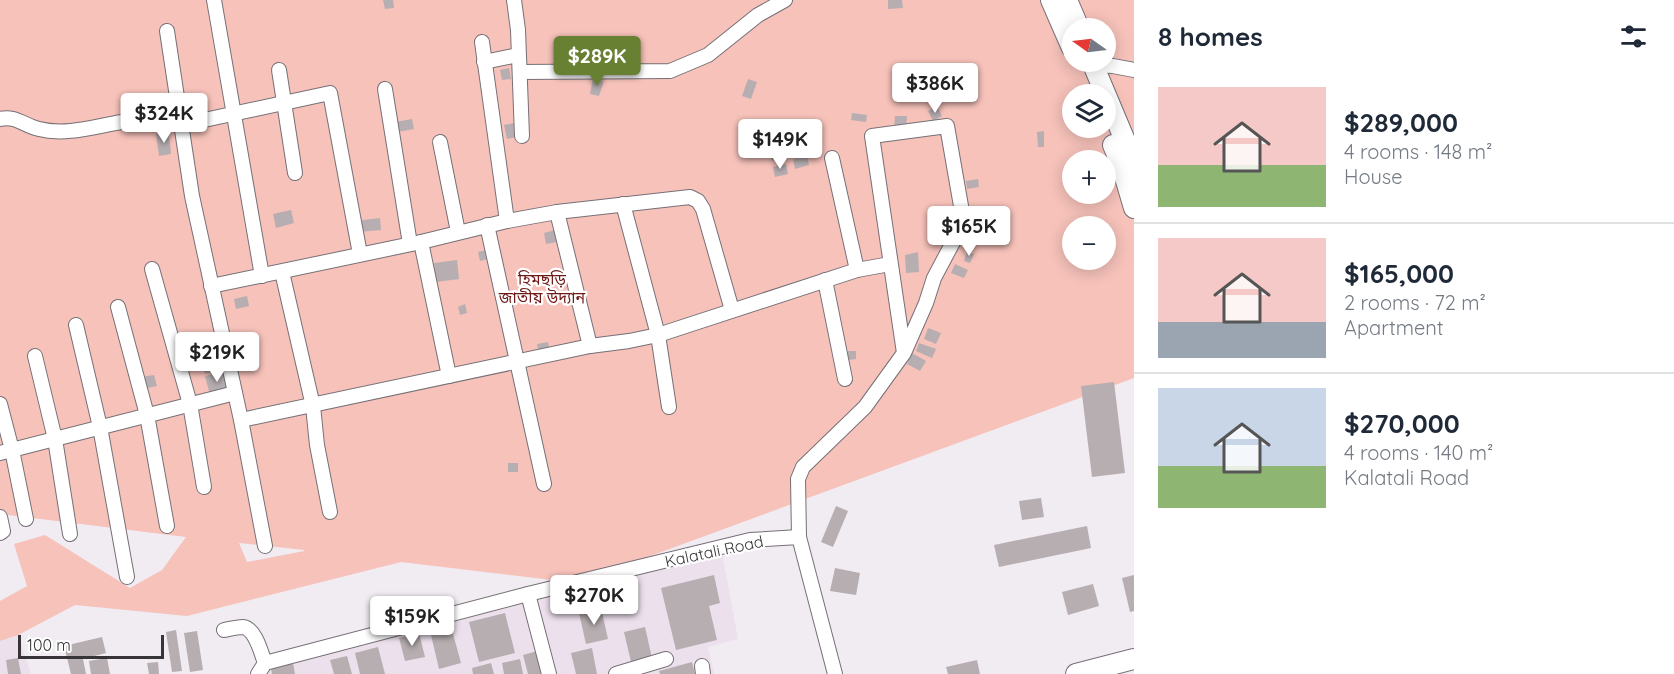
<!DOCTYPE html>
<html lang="en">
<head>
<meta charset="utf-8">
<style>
	:root { --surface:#fff; --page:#f6f6f7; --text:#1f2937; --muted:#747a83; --line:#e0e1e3; --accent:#688032 }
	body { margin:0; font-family:Quicksand,"Noto Sans Bengali",sans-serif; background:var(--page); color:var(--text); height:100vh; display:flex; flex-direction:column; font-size:22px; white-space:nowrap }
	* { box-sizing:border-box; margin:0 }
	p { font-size:20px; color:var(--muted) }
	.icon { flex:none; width:33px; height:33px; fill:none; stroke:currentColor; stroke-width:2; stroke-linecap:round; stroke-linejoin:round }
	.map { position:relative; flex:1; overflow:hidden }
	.drawer { display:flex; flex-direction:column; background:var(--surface); width:540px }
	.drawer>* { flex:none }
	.needle { width:39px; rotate:284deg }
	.tools { position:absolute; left:1062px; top:18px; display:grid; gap:12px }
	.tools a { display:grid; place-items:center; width:54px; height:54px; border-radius:50%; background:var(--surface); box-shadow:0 3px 15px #0003; font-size:30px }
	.scale { position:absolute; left:18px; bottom:15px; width:146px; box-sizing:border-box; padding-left:6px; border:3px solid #363436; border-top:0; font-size:16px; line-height:21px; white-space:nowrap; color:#363436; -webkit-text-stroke:4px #fff; paint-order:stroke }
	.price { position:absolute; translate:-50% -51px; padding:0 14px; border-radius:6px; background:#fff; color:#222; font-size:20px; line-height:39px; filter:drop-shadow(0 2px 3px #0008) }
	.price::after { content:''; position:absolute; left:50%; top:36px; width:18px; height:14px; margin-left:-9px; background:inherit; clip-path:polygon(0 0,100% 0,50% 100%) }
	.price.active { background:var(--accent); color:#fff }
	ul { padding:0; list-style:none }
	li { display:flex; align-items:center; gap:18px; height:150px; padding:0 24px }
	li+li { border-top:2px solid var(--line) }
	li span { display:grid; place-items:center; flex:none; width:168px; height:120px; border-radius:0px; color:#555 }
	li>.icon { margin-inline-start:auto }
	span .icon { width:72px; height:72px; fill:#fffc; stroke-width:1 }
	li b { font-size:26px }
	h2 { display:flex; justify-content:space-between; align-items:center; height:72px; padding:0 24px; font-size:26px }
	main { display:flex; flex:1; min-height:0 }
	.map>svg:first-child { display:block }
</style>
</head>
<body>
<main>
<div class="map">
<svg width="1134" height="674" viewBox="0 0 1134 674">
	<rect width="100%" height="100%" fill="#f1ebf2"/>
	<!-- built -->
	<g fill="#ece0ed">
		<path d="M721 547 738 639 708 647 714 674H253L268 658Z"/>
		<path d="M18 635 31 674H0V641Z"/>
	</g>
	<!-- green -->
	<path fill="#f6c2ba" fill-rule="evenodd" d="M0 0H1134V378L577 583 401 562 187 616 75 605 18 635 0 641V601L27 586 14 544 45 535 130 588 162 570 186 537 0 514ZM1072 28H1106V62H1072ZM1072 94H1106V128H1072ZM1072 160H1106V194H1072ZM1072 226H1106V260H1072ZM239 543 304 550V551L247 562Z"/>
	<!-- building -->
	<g fill="#b7aeb1">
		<path d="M383 0H393L394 8 385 9Z"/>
		<path d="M888 0H902L903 8 888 9Z"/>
		<path d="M509 68 511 79 502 80 500 70Z"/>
		<path d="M593 78 604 81 599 96 590 94Z"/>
		<path d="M748 79 757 82 751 99 742 96Z"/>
		<path d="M937 106 942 116 933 121 928 111Z"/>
		<path d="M852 113 867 115 866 122 851 120Z"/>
		<path d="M895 116H907L906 128H894Z"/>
		<path d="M412 119 414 129 397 132 395 122Z"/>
		<path d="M514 123 516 137 507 139 504 125Z"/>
		<path d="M1044 131V147H1038L1037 132Z"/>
		<path d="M169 133 171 154 159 156 156 134Z"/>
		<path d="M776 145 782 152 773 161 767 154Z"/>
		<path d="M807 155 809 165 795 169 793 159Z"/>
		<path d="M786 164 788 174 775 177 773 167Z"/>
		<path d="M978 179 979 187 967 189 966 181Z"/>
		<path d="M291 210 294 223 276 228 273 214Z"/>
		<path d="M380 218 381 230 358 232 356 221Z"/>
		<path d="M555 230 557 242 546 244 544 233Z"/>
		<path d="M486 250 488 259 480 261 478 252Z"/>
		<path d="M967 251 974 254 970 263 964 261Z"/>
		<path d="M918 252 919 272 906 273 905 255Z"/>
		<path d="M457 260 459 279 436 282 434 263Z"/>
		<path d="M955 264 968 270 964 278 951 273Z"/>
		<path d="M247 296 249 306 236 309 234 299Z"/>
		<path d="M465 304 467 313 460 315 458 307Z"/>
		<path d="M928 328 941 333 936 344 924 339Z"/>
		<path d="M548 342 550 353 539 355 537 344Z"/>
		<path d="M919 343 936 349 932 358 916 351Z"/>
		<path d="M848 351H856V359L848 360Z"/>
		<path d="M912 353 926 361 920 371 907 364Z"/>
		<path d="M214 359 217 371 205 374 202 362Z"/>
		<path d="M224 371 229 390 210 395 205 376Z"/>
		<path d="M154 375 157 386 142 389 140 377Z"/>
		<path d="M1114 382 1125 473 1092 477 1081 386Z"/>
		<rect x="508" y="463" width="10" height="9"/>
		<path d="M1041 498 1044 517 1022 520 1019 501Z"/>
		<path d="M836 506 848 511 833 547 821 542Z"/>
		<path d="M1087 526 1091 548 999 567 994 545Z"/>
		<path d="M835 568 860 573 856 595 830 591Z"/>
		<path d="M714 575 720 603 709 606 717 640 676 650 661 588Z"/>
		<path d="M1134 575V611L1130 612 1122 578Z"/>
		<path d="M1093 584 1099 606 1068 615 1062 592Z"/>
		<path d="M601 608 608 639 586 644 579 613Z"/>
		<path d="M505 613 515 653 479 662 469 622Z"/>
		<path d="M645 627 652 658 631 662 624 632Z"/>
		<path d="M176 630 182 671 172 672 166 632Z"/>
		<path d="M452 630 461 663 439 669 431 635Z"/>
		<path d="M197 631 203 670 190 672 184 633Z"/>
		<path d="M419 633 425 657 405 661 399 638Z"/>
		<path d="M102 637 106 653 83 659 86 674H71L64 646Z"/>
		<path d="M378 647 385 674H360L355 653Z"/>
		<path d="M592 648 597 674H576L571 653Z"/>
		<path d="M541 650 547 674H528L523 655Z"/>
		<path d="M347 656 352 674H334L330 660Z"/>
		<path d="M18 658 21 674H8L6 660Z"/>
		<path d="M107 658 110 674H91L89 661Z"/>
		<path d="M520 659 523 674H504L502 663Z"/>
		<path d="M977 660 980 674H948L946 667Z"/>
		<path d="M158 662 159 674H149L147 663Z"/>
		<path d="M692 662 695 674H660L659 671Z"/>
		<path d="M293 663 295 674H272L271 669Z"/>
		<path d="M491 663 494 674H473L472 668Z"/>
	</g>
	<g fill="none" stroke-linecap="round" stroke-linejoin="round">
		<defs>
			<g id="minor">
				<path d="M214 0 262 276"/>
				<path d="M514 0 518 30 522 136"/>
				<path d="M167 31 192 196 241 420 265 546"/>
				<path d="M482 42 507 221"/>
				<path d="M484 62 518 55"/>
				<path d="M1094 65 1113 66 1134 70"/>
				<path d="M279 70 295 173"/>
				<path d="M520 72 670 71 708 55 758 15 785 0"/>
				<path d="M385 89 410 244"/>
				<path d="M0 119C15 115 25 126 39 129 66 136 96 126 122 122"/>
				<path d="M181 125 330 93 360 254"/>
				<path d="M440 142 458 232"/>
				<path d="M832 158 857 270"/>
				<path d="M623 204 658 335 669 407"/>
				<path d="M557 212 590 346"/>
				<path d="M487 225 544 484"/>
				<path d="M421 242 449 376"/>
				<path d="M152 269 190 404 204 487"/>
				<path d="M282 272 313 406 317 445 330 512"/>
				<path d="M825 280 845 379"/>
				<path d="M211 286 421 242 507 221 557 212 690 197 698 201 703 209 732 310"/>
				<path d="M118 307 147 415 167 526"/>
				<path d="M76 325 100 427 127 577"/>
				<path d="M35 356 55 439 70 534"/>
				<path d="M0 404 12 450 26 519"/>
				<path d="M241 420 590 346 629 341 658 335 857 270 890 264"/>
				<path d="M0 453 235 393"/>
				<path d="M0 517 3 531 0 533"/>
				<path d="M799 537 798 479 803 467 865 407 904 353 926 303 934 278 960 229 961 206 947 126 872 136 904 353"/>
				<path d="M528 594 549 674"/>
				<path d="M224 630C229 629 237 627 243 627 256 629 261 653 265 663"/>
				<path d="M702 666 703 674"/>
				<path d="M258 674 265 663 528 594 750 540 799 537 835 674"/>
				<path d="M616 674 666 659"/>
			</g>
			<g id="highway">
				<path d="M1051 0 1072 48"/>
				<path d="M1067 0 1079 28"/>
				<path d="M1092 62 1134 162"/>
				<path d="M1113 145 1121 164 1134 208"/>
				<path d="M1076 674 1134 659"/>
			</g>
		</defs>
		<!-- minor casing -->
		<use href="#minor" stroke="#767076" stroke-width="16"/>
		<!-- highway casing -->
		<use href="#highway" stroke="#767076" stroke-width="22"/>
		<!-- minor -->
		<use href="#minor" stroke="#fff" stroke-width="14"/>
		<!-- highway -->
		<use href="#highway" stroke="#fff" stroke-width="20"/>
	</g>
	<g text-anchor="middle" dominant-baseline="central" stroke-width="4.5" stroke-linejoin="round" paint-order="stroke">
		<!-- park labels -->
		<g font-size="16" fill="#6f1916" stroke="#fff">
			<text x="542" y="279">হিমছড়ি<tspan x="542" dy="18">জাতীয় উদ্যান</tspan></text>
		</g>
		<!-- street labels -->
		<g font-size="16" fill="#363436" stroke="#fff">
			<text transform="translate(714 551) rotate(-12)">Kalatali Road</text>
		</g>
	</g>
</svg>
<div class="tools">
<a><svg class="needle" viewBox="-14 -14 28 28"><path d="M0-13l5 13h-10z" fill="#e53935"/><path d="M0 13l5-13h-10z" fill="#747a83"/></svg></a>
<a><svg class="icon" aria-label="layers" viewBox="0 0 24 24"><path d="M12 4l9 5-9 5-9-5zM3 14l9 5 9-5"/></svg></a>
<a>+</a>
<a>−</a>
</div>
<div class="scale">100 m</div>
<b class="price active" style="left:597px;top:87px">$289K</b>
<b class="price" style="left:935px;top:114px">$386K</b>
<b class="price" style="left:164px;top:144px">$324K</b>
<b class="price" style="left:780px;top:170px">$149K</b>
<b class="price" style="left:969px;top:257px">$165K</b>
<b class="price" style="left:217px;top:383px">$219K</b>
<b class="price" style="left:594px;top:626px">$270K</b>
<b class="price" style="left:412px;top:647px">$159K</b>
</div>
<section class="drawer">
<h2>8 homes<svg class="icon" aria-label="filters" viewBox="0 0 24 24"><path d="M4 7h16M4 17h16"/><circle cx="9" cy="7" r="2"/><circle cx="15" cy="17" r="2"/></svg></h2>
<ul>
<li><span style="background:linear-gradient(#f6c9c9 65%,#8fb573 0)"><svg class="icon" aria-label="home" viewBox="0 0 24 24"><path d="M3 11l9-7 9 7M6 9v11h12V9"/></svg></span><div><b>$289,000</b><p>4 rooms · 148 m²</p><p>House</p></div></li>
<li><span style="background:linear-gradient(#f6c9c9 70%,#9aa5b1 0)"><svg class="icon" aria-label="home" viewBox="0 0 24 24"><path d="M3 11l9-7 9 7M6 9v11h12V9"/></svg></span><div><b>$165,000</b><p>2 rooms · 72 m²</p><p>Apartment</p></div></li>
<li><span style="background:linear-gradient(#c9d6e8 65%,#8fb573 0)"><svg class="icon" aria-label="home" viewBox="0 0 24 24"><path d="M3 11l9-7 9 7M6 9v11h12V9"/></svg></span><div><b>$270,000</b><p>4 rooms · 140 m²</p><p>Kalatali Road</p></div></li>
</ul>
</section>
</main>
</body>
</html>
